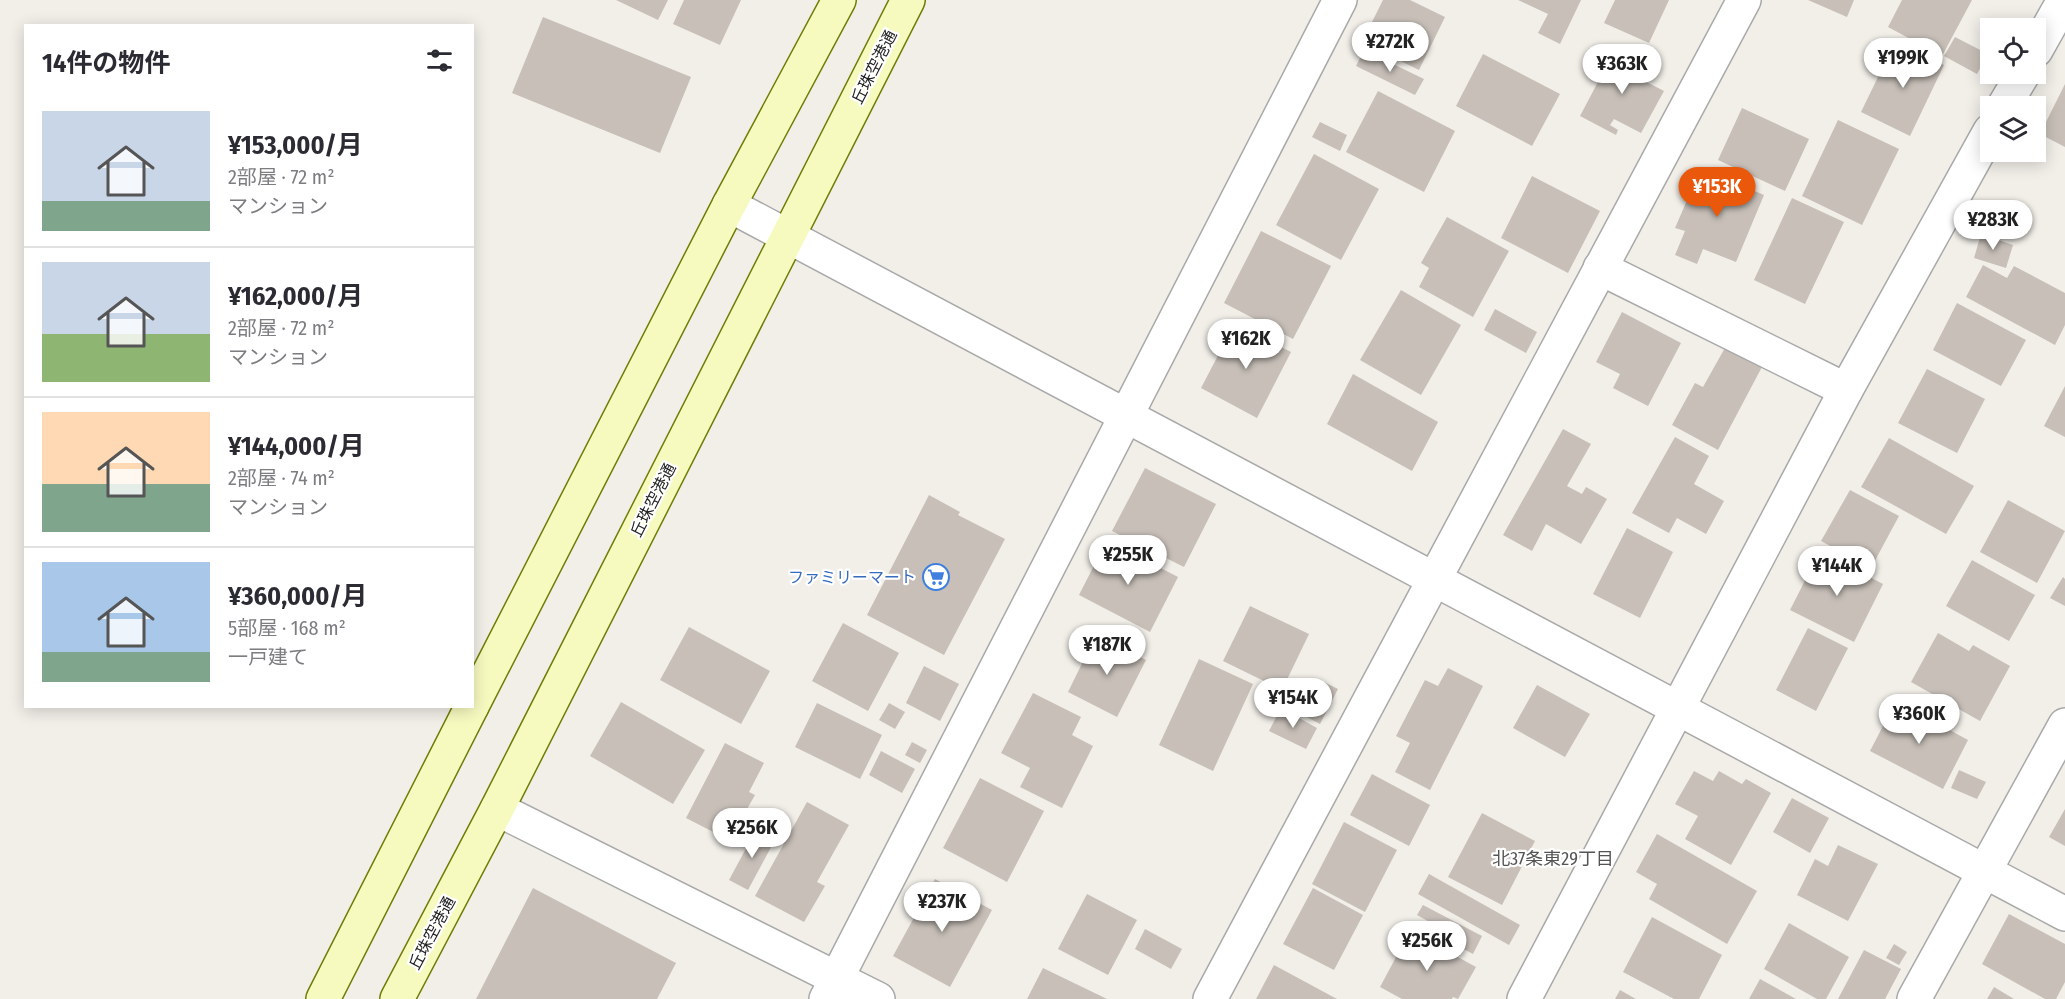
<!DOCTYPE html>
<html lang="ja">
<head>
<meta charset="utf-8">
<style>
	:root { --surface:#fff; --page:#f7f7f7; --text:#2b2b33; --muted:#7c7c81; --line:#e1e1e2; --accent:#ea580c }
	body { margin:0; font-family:"Fira Sans Condensed","Noto Sans JP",sans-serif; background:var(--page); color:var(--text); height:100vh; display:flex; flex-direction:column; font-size:22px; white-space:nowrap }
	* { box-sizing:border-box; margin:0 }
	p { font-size:20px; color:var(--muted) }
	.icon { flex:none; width:33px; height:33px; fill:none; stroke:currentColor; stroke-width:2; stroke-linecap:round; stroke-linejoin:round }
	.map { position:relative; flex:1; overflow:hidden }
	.drawer { position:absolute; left:24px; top:24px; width:450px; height:684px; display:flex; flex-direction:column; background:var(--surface); border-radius:0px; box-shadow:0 3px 15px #0003 }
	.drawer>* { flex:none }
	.controls { position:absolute; left:1980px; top:18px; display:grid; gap:12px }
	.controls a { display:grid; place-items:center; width:66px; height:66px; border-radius:0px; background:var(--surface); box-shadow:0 3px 15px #0003; font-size:30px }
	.price { position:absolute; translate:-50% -51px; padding:0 14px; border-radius:21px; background:#fff; color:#222; font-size:20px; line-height:39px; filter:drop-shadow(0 2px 3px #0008) }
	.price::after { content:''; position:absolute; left:50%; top:36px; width:18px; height:14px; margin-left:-9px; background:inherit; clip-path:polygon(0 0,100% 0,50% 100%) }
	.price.selected { background:var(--accent); color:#fff }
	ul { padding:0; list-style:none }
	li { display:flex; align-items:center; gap:18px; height:150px; padding:0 18px }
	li+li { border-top:2px solid var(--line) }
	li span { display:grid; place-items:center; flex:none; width:168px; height:120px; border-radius:0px; color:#555 }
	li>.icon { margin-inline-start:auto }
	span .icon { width:72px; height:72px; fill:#fffc; stroke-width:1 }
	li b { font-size:26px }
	h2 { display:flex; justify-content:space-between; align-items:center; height:72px; padding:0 18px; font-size:26px }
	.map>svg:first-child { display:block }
</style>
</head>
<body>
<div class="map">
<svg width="2065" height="999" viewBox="0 0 2065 999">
	<rect width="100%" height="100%" fill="#f2efe9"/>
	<!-- building -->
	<g fill="#c7bfb8">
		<path d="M616 0H668L658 20Z"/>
		<path d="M684 0H741L720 45 673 24Z"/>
		<path d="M1383 0H1410L1445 17 1419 70 1362 42Z"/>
		<path d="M1518 0H1581L1560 44 1538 33 1548 14Z"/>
		<path d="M1615 0H1669L1649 43 1604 23Z"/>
		<path d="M1808 0H1854L1847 17Z"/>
		<path d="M1902 0H1972L1942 56 1888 27Z"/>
		<path d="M543 17 691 77 660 153 512 93Z"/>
		<path d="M1955 37 1988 54 1977 74 1944 56Z"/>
		<path d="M1895 42 1944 65 1910 136 1861 112Z"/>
		<path d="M1617 46 1642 59 1633 75 1664 91 1641 133 1614 119 1610 125 1618 130 1616 135 1580 116Z"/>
		<path d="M1364 50 1424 79 1415 95 1356 66Z"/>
		<path d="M1483 54 1560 94 1532 146 1456 106Z"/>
		<path d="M2065 84V147L2040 134Z"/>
		<path d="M1378 91 1455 131 1424 192 1346 152Z"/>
		<path d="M1742 108 1809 139 1785 191 1718 160Z"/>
		<path d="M1838 120 1899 149 1862 225 1802 196Z"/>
		<path d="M1320 122 1347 135 1340 151 1312 137Z"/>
		<path d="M1314 154 1379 189 1341 260 1276 225Z"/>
		<path d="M1701 168 1764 195 1736 262 1703 249 1697 264 1675 255 1685 231 1675 228Z"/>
		<path d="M1532 176 1600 211 1568 273 1501 238Z"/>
		<path d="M1792 198 1844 222 1805 304 1754 280Z"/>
		<path d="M1447 217 1509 251 1473 317 1419 287 1429 268 1421 263Z"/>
		<path d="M1261 231 1331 266 1293 339 1224 303Z"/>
		<path d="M1981 234 2013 245 2006 268 1974 258Z"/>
		<path d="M1983 265 2007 278 2014 266 2065 293V325L2055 345 1966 297Z"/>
		<path d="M1401 290 1461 325 1421 395 1360 360Z"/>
		<path d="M1957 303 2026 340 2001 386 1933 350Z"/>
		<path d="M1495 309 1537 332 1526 353 1484 330Z"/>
		<path d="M1622 312 1681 343 1648 406 1613 388 1620 374 1596 362Z"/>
		<path d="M1235 323 1291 352 1257 418 1201 388Z"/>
		<path d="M1726 346 1763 365 1718 450 1672 425 1695 383 1703 387Z"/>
		<path d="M1927 369 1985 399 1957 453 1898 423Z"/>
		<path d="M1353 374 1438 422 1412 471 1327 424Z"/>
		<path d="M2065 386V437L2044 426Z"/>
		<path d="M1563 429 1591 444 1567 486 1582 494 1586 487 1607 499 1581 544 1546 524 1532 551 1503 535Z"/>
		<path d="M1675 437 1709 456 1694 484 1724 501 1706 534 1677 518 1669 533 1632 513Z"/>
		<path d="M1889 438 1974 486 1946 534 1861 487Z"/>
		<path d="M1145 468 1216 504 1184 567 1112 531Z"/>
		<path d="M1850 490 1899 516 1871 568 1821 541Z"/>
		<path d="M929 495 960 512 958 515 1005 539 944 655 867 615Z"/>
		<path d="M2008 500 2065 531 2037 583 1980 552Z"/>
		<path d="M1627 528 1673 552 1640 618 1593 594Z"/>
		<path d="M1107 540 1178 577 1150 632 1079 595Z"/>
		<path d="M1820 551 1883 584 1854 642 1790 610Z"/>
		<path d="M1972 560 2035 595 2009 641 1946 606Z"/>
		<path d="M2063 577 2065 579V606L2050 598Z"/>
		<path d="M1250 606 1309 634 1282 690 1223 661Z"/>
		<path d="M843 623 899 653 868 711 812 681Z"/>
		<path d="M689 627 770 671 741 724 660 680Z"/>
		<path d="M1808 628 1848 648 1816 711 1776 690Z"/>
		<path d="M1938 633 1969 651 1973 645 2010 666 1980 721 1911 682Z"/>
		<path d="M1096 635 1146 660 1117 717 1068 692Z"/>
		<path d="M1199 659 1253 684 1213 771 1159 745Z"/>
		<path d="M924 666 959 684 940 721 906 703Z"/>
		<path d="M1448 668 1483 686 1430 790 1395 772 1410 743 1396 736 1425 680 1438 686Z"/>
		<path d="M1292 680 1315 692 1320 680 1338 689 1320 724 1280 703Z"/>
		<path d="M1537 685 1590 714 1565 757 1513 728Z"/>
		<path d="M1033 693 1081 717 1072 735 1093 746 1062 808 1020 787 1030 768 1001 753Z"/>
		<path d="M1896 701 1968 740 1943 789 1870 751Z"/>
		<path d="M621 702 705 750 673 804 590 756Z"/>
		<path d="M817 703 882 735 860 779 795 747Z"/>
		<path d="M889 703 905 712 895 729 879 720Z"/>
		<path d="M1281 708 1317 728 1306 749 1269 731Z"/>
		<path d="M912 742 927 750 920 763 905 755Z"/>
		<path d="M725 743 764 763 749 792 755 795 743 816 736 812 723 837 686 818Z"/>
		<path d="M881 751 915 769 902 793 869 775Z"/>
		<path d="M1959 770 1986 782 1977 799 1951 788Z"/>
		<path d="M1694 771 1713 781 1719 771 1742 784 1746 779 1771 793 1731 865 1685 839 1698 816 1675 804Z"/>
		<path d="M1372 774 1430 805 1409 846 1350 815Z"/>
		<path d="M980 778 1044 811 1007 882 943 848Z"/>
		<path d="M1792 798 1829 818 1810 853 1773 832Z"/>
		<path d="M807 802 849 825 817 882 825 886 804 922 755 896Z"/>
		<path d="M2065 809V846L2049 837Z"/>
		<path d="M1482 813 1535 841 1502 905 1448 877Z"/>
		<path d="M1344 822 1397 850 1365 912 1312 884Z"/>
		<path d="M757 828 776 838 748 890 729 880Z"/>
		<path d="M1657 834 1757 891 1727 944 1649 899 1657 884 1636 872Z"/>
		<path d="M1838 845 1878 864 1848 921 1797 895 1815 859 1828 866Z"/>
		<path d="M1429 874 1520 925 1509 945 1418 894Z"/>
		<path d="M935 879 992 910 950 987 893 956Z"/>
		<path d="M533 888 676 963 657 999H476Z"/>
		<path d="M1313 888 1363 915 1334 970 1283 944Z"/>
		<path d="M1087 894 1137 920 1108 975 1058 949Z"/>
		<path d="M1423 905 1482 936 1473 954 1431 932 1435 925 1417 915Z"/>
		<path d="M2009 914 2065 944V982L2056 999H2045L1982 964Z"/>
		<path d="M1652 917 1722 955 1699 999H1674L1623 972Z"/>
		<path d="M1789 923 1849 957 1826 999H1817L1764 969Z"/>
		<path d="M1145 929 1182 949 1171 969 1135 949Z"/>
		<path d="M1410 931 1476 967 1458 999 1453 997 1452 999H1402L1380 987Z"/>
		<path d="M1894 944 1907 952 1899 965 1886 958Z"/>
		<path d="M1864 950 1901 969 1885 999H1838Z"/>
		<path d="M1274 965 1337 999H1256Z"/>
		<path d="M1043 968 1107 999H1027Z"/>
		<path d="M1760 979 1796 999H1749Z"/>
		<path d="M1994 987 2014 999H1987Z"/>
		<path d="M1620 990 1636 999H1615Z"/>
	</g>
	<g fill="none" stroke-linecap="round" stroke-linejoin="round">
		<defs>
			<g id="street">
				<path d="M2036 50 2064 0"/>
				<path d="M2004 106 2023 74"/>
				<path d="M729 205 2065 914"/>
				<path d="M1600 268 1846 390"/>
				<path d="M497 809 878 999"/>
				<path d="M826 999 1340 0"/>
				<path d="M1210 999 1744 0"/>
				<path d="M1524 999 1846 390 1990 131"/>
				<path d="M1914 999 2065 725"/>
			</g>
			<g id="secondary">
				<path d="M472 706 729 205 839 0"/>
				<path d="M323 999 472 706"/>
				<path d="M397 999 497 809 908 0"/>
			</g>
		</defs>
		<!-- street casing -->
		<use href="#street" stroke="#a9a9a9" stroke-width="36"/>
		<!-- secondary casing -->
		<use href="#secondary" stroke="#707d05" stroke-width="36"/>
		<!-- street -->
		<use href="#street" stroke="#fff" stroke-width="33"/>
		<!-- secondary -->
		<use href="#secondary" stroke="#f7fabf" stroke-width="33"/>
	</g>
	<!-- icons -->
	<defs>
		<symbol id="supermarket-ring" viewBox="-11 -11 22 22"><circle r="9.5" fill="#fff" stroke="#3f7fe0" stroke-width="1.5"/><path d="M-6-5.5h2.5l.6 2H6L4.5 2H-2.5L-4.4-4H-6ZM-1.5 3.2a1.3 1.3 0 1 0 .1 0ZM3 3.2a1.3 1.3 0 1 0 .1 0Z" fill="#3f7fe0"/></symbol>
	</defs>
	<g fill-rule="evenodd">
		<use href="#supermarket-ring" x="921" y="562" width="30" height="30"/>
	</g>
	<g text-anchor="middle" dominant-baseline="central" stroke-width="4.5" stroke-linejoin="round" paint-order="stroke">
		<!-- street labels -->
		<g font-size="16" fill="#222" stroke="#fff">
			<text transform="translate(874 67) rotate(-63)">丘珠空港通</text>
			<text transform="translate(653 500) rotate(-63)">丘珠空港通</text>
			<text transform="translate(432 933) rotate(-62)">丘珠空港通</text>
		</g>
		<!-- shop labels -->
		<g font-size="16" fill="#366cbe" stroke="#fff" text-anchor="end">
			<text x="916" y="577">ファミリーマート</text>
		</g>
		<!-- neighbourhood labels -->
		<g font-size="18" fill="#555" stroke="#fff">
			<text x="1553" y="859">北37条東29丁目</text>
		</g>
	</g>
</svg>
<div class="controls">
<a><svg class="icon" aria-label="locate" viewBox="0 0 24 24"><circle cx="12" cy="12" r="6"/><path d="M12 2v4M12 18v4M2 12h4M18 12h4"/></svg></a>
<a><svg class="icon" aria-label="layers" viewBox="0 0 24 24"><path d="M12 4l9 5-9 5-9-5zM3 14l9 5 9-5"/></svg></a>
</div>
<b class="price" style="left:1390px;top:73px">¥272K</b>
<b class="price" style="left:1903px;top:89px">¥199K</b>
<b class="price" style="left:1622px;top:95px">¥363K</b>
<b class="price selected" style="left:1717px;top:218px">¥153K</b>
<b class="price" style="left:1993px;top:251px">¥283K</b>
<b class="price" style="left:1246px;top:370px">¥162K</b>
<b class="price" style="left:1128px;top:586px">¥255K</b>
<b class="price" style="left:1837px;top:597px">¥144K</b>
<b class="price" style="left:1107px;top:676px">¥187K</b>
<b class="price" style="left:1293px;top:729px">¥154K</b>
<b class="price" style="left:1919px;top:745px">¥360K</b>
<b class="price" style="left:752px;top:859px">¥256K</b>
<b class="price" style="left:942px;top:933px">¥237K</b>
<b class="price" style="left:1427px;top:972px">¥256K</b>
<section class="drawer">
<h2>14件の物件<svg class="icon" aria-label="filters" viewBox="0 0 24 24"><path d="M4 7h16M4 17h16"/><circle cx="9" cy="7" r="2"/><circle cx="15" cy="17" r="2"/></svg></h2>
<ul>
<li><span style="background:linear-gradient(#c9d6e8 75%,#7fa58c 0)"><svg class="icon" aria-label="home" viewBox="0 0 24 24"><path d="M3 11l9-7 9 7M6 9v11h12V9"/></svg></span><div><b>¥153,000/月</b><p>2部屋 · 72 m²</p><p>マンション</p></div></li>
<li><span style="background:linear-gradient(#c9d6e8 60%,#8fb573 0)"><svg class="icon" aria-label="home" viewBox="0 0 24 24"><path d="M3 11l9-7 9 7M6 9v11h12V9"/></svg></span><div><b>¥162,000/月</b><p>2部屋 · 72 m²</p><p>マンション</p></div></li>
<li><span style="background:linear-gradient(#ffd9b3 60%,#7fa58c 0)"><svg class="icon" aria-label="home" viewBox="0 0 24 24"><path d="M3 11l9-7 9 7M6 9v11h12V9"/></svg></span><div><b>¥144,000/月</b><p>2部屋 · 74 m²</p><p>マンション</p></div></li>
<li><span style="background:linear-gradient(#a9c7e8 75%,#7fa58c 0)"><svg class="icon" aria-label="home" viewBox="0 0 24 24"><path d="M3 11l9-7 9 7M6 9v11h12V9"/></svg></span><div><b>¥360,000/月</b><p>5部屋 · 168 m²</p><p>一戸建て</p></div></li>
</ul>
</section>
</div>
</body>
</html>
